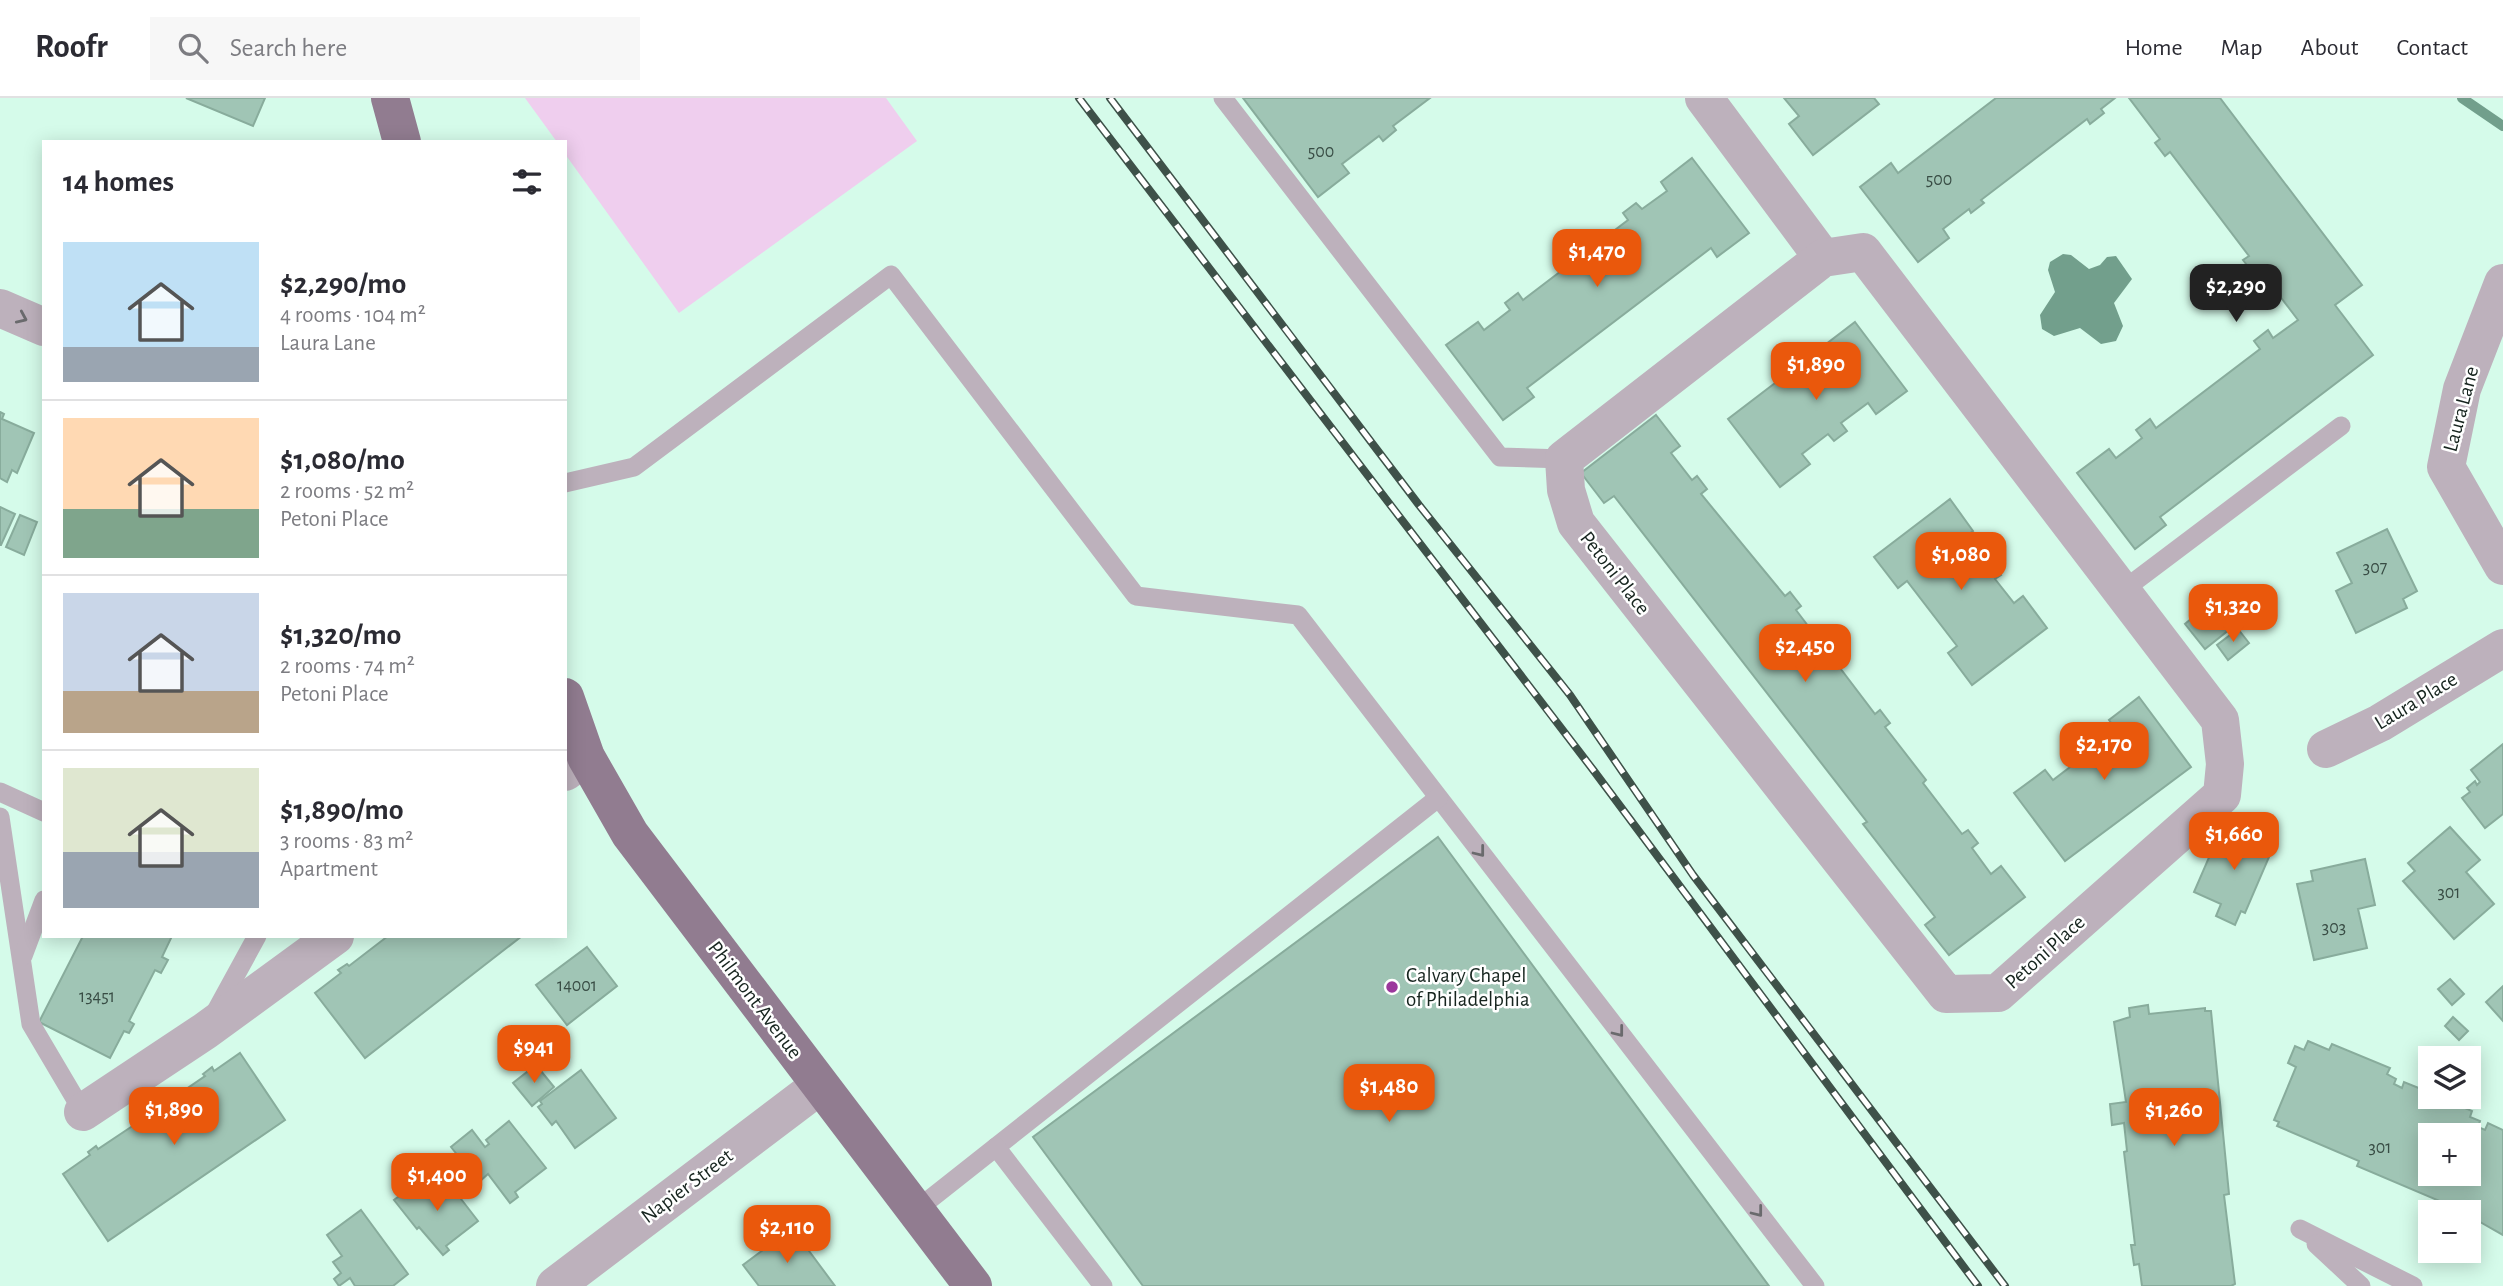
<!DOCTYPE html>
<html lang="en">
<head>
<meta charset="utf-8">
<style>
	:root { --surface:#fff; --page:#f7f7f7; --text:#2b2b33; --muted:#7c7c81; --line:#e1e1e2; --accent:#ea580c }
	body { margin:0; font-family:"Alegreya Sans",sans-serif; background:var(--page); color:var(--text); height:100vh; display:flex; flex-direction:column; font-size:26px; white-space:nowrap }
	* { box-sizing:border-box; margin:0 }
	p { font-size:23px; color:var(--muted) }
	.icon { flex:none; width:38px; height:38px; fill:none; stroke:currentColor; stroke-width:2; stroke-linecap:round; stroke-linejoin:round }
	.map { position:relative; flex:1; overflow:hidden }
	.side { position:absolute; left:42px; top:42px; width:525px; height:798px; display:flex; flex-direction:column; background:var(--surface); border-radius:0px; box-shadow:0 4px 18px #0003 }
	.side>* { flex:none }
	.controls { position:absolute; left:2418px; top:948px; display:grid; gap:14px }
	.controls a { display:grid; place-items:center; width:63px; height:63px; border-radius:0px; background:var(--surface); box-shadow:0 4px 18px #0003; font-size:35px }
	.price { position:absolute; translate:-50% -60px; padding:0 16px; border-radius:14px; background:var(--accent); color:#fff; font-size:23px; line-height:46px; filter:drop-shadow(0 2px 4px #0008) }
	.price::after { content:''; position:absolute; left:50%; top:42px; width:21px; height:16px; margin-left:-10px; background:inherit; clip-path:polygon(0 0,100% 0,50% 100%) }
	.price.selected { background:#222; color:#fff }
	ul { padding:0; list-style:none }
	li { display:flex; align-items:center; gap:21px; height:175px; padding:0 21px }
	li+li { border-top:2px solid var(--line) }
	li span { display:grid; place-items:center; flex:none; width:196px; height:140px; border-radius:0px; color:#555 }
	li>.icon { margin-inline-start:auto }
	span .icon { width:84px; height:84px; fill:#fffc; stroke-width:1 }
	li b { font-size:30px }
	h2 { display:flex; justify-content:space-between; align-items:center; height:84px; padding:0 21px; font-size:30px }
	header { display:flex; align-items:center; gap:42px; box-sizing:border-box; height:98px; padding:0 35px; background:var(--surface); border-bottom:2px solid var(--line) }
	header strong { font-size:33px }
	nav { display:flex; gap:38px; margin-inline-start:auto; font-size:24px }
	.search { width:490px; height:63px; background:var(--page); display:flex; align-items:center; gap:18px; box-sizing:border-box; padding:0 24px; border-radius:0px; color:var(--muted); font-size:26px }
	.map>svg:first-child { display:block }
</style>
</head>
<body>
<header>
<strong>Roofr</strong>
<div class="search"><svg class="icon" aria-label="search" viewBox="0 0 24 24"><circle cx="10" cy="10" r="6"/><path d="M15 15l6 6"/></svg>Search here</div>
<nav><a>Home</a><a>Map</a><a>About</a><a>Contact</a></nav>
</header>
<div class="map">
<svg width="2503" height="1188" viewBox="0 0 2503 1188">
	<rect width="100%" height="100%" fill="#d5fbea"/>
	<!-- green -->
	<path fill="#efceee" d="M525 0H886L917 43 679 215 565 56V44H557Z"/>
	<!-- water -->
	<path fill="#729f8c" d="M2063 156 2071 157 2089 171 2100 167 2107 159 2116 158 2132 181 2114 205 2123 228 2116 243 2101 246 2080 230 2054 238 2042 231 2040 217 2055 194 2048 172 2050 164Z"/>
	<g fill="none" stroke-linecap="round" stroke-linejoin="round">
		<!-- stream -->
		<path stroke="#729f8c" stroke-width="10" d="M2462 0 2503 28"/>
	</g>
	<!-- building -->
	<g fill="#a0c5b5" stroke="#88ac9c" stroke-width="2" fill-rule="evenodd">
		<path d="M186 0H265L253 28Z"/>
		<path d="M1243 0H1430L1393 28 1396 32 1383 43 1379 38 1342 66 1349 75 1318 99Z"/>
		<path d="M1784 0H1874L1879 6 1813 57 1789 26 1799 18Z"/>
		<path d="M1996 0H2115L2101 11 2104 15 2090 26 2087 21 1981 102 1984 105 1971 115 1969 111 1943 131 1949 140 1918 164 1860 89 1891 65 1898 75Z"/>
		<path d="M2129 0H2220L2362 187 2335 207 2373 257 2160 419 2166 427 2135 451 2077 375 2109 351 2116 360 2142 340 2136 332 2150 321 2156 330 2260 251 2254 243 2268 232 2273 240 2298 222 2260 172 2254 176 2243 162 2249 158 2170 54 2165 58 2155 45 2160 41Z"/>
		<path d="M1692 60 1749 135 1717 159 1711 150 1527 290 1534 299 1503 322 1446 247 1478 224 1484 232 1510 212 1505 205 1518 195 1523 202 1628 122 1623 115 1636 105 1642 111 1667 93 1661 84Z"/>
		<path d="M1855 224 1907 293 1876 316 1868 305 1841 325 1847 333 1834 343 1828 336 1802 356 1810 366 1780 389 1728 321Z"/>
		<path d="M0 314 4 316 2 321 34 335 17 375 12 372 7 384 0 380Z"/>
		<path d="M1656 317 1680 348 1671 355 1692 382 1697 378 1707 391 1701 396 1785 498 1790 494 1801 508 1796 512 1875 616 1880 612 1890 625 1885 629 1926 682 1923 685 1962 736 1968 732 1978 745 1972 750 1991 776 2001 768 2025 799 1949 857 1925 827 1935 819 1863 726 1867 724 1614 398 1604 405 1581 375Z"/>
		<path d="M1950 401 1973 433 1965 439 1985 465 1990 462 2001 477 1995 481 2014 505 2023 498 2047 530 1972 587 1948 555 1957 548 1907 483 1898 490 1874 459Z"/>
		<path d="M0 409 15 416 1 447H0Z"/>
		<path d="M20 417 37 424 24 457 6 449Z"/>
		<path d="M2387 431 2417 493 2403 501 2407 510 2356 535 2336 493 2352 485 2337 455Z"/>
		<path d="M2215 501 2235 527 2205 551 2185 526Z"/>
		<path d="M2238 531 2249 545 2228 562 2217 547Z"/>
		<path d="M2139 599 2191 669 2065 763 2014 695 2045 672 2053 682 2078 663 2074 659 2089 648 2093 653 2118 634 2109 622Z"/>
		<path d="M2503 646V716L2485 730 2462 700 2470 694 2467 690 2475 683 2477 687 2480 684 2471 672Z"/>
		<path d="M2239 729 2275 745 2245 815 2241 813 2235 827 2216 818 2221 806 2194 794 2220 734 2234 740Z"/>
		<path d="M2450 729 2480 762 2466 774 2494 806 2454 841 2403 783 2415 773 2408 765Z"/>
		<path d="M1438 739 1769 1188H1143L1033 1039Z"/>
		<path d="M2365 761 2375 807 2358 811 2367 850 2314 862 2297 786 2313 783 2311 773Z"/>
		<path d="M83 838H172L162 859 168 862 161 875 155 872 129 923 134 926 129 935 124 933 110 960 39 924Z"/>
		<path d="M388 838H522L365 960 315 895 341 875 338 872 347 866 349 868Z"/>
		<path d="M587 849 617 888 567 927 536 887Z"/>
		<path d="M2450 881 2464 896 2452 907 2438 891Z"/>
		<path d="M2503 888V923L2486 904Z"/>
		<path d="M2148 907 2149 916 2205 910V913H2211L2229 1096 2224 1097 2235 1186 2231 1188H2142L2139 1166 2134 1167 2131 1147H2135L2124 1054 2127 1053 2124 1025 2112 1027 2110 1006 2126 1004 2114 924 2130 919 2129 910Z"/>
		<path d="M2453 919 2468 933 2459 942 2445 928Z"/>
		<path d="M2308 943 2329 952 2332 946 2390 970 2387 976 2396 981 2394 986 2402 990 2404 984 2431 995V999H2440L2472 1013 2470 1019 2480 1023 2478 1029 2485 1032 2488 1025 2503 1032V1137L2480 1124 2478 1127 2469 1123V1115H2450L2440 1110 2442 1104 2357 1068 2359 1063 2277 1028 2279 1024 2274 1022 2296 969 2288 965 2295 948 2304 952ZM2431 1038H2469V1076H2431Z"/>
		<path d="M240 955 285 1022 108 1143 63 1076 90 1057 88 1054 96 1048 98 1051 146 1019 144 1015 155 1008 157 1011 205 978 203 976 212 969 214 973Z"/>
		<path d="M536 967 554 989 532 1008 513 985Z"/>
		<path d="M581 972 616 1020 575 1050 556 1023 552 1027 538 1009 542 1006 540 1003Z"/>
		<path d="M509 1023 546 1070 515 1094 518 1099 510 1105 488 1076 479 1084 451 1049 472 1032 485 1049 489 1046 486 1042Z"/>
		<path d="M444 1079 478 1123 446 1148 449 1152 443 1157 419 1129 417 1131 394 1102 418 1084 424 1092Z"/>
		<path d="M361 1112 408 1176 393 1188H355L350 1180 339 1188 334 1181 341 1175 333 1164 342 1158 327 1137Z"/>
		<path d="M792 1130 835 1188H759L743 1167Z"/>
	</g>
	<g fill="none" stroke-linecap="round" stroke-linejoin="round">
		<!-- lane -->
		<g stroke="#bdb1bc" stroke-width="19">
			<path d="M1223 0 1500 359 1564 361"/>
			<path d="M565 385 634 369 891 177 1136 498 1298 517 1815 1188"/>
			<path d="M2122 493 2341 328"/>
			<path d="M0 694 44 714"/>
			<path d="M0 719 31 926 83 1014"/>
			<path d="M23 858 44 802"/>
			<path d="M216 913 257 838"/>
			<path d="M996 1049 1438 700"/>
			<path d="M915 1113 996 1049 1103 1188"/>
			<path d="M2300 1131 2413 1188"/>
			<path d="M2316 1146 2361 1188"/>
		</g>
		<!-- street -->
		<g stroke="#bdb1bc" stroke-width="38">
			<path d="M1704 0 1823 160"/>
			<path d="M1863 154 2220 622 2225 666 2222 697 1998 895 1946 896 1576 425 1566 392 1564 361 1823 160Z"/>
			<path d="M2503 185 2462 291 2446 369 2503 468"/>
			<path d="M0 210 44 229"/>
			<path d="M2326 651 2380 625 2503 550"/>
			<path d="M565 674 586 659"/>
			<path d="M83 1014 205 933 335 838"/>
			<path d="M555 1188 819 988"/>
		</g>
		<!-- primary -->
		<g stroke="#917c90" stroke-width="38">
			<path d="M390 0 402 44"/>
			<path d="M565 599 586 659 630 736 973 1188"/>
		</g>
		<defs>
			<g id="rail">
				<path d="M1079 0 1594 673 1978 1188"/>
				<path d="M1110 0 1419 407 1570 597 1693 777 2005 1188"/>
			</g>
		</defs>
		<!-- rail casing -->
		<use href="#rail" stroke="#3e5149" stroke-width="8"/>
		<!-- rail -->
		<use href="#rail" stroke="#fff" stroke-width="5" stroke-dasharray="16" stroke-linecap="butt"/>
	</g>
	<!-- one-way arrows -->
	<defs><path id="oneway-chevron" d="M-2-3.5L2.5 0L-2 3.5" fill="none" stroke-width="1.6" stroke-linecap="round" stroke-linejoin="round" transform="scale(1.75)"/></defs>
	<g stroke="#6a6a6d">
		<use href="#oneway-chevron" transform="translate(22 220) rotate(24)"/>
		<use href="#oneway-chevron" transform="translate(1480 754) rotate(52)"/>
		<use href="#oneway-chevron" transform="translate(1619 934) rotate(52)"/>
		<use href="#oneway-chevron" transform="translate(1758 1114) rotate(52)"/>
	</g>
	<!-- markers -->
	<circle fill="#9b379c" stroke="#fff" stroke-width="2.5" cx="1392" cy="889" r="7"/>
	<g text-anchor="middle" dominant-baseline="central" stroke-width="5" stroke-linejoin="round" paint-order="stroke">
		<!-- number labels -->
		<g font-size="18" fill="#384c44">
			<text x="1321" y="54">500</text>
			<text x="1939" y="82">500</text>
			<text x="2375" y="470">307</text>
			<text x="2449" y="795">301</text>
			<text x="2334" y="830">303</text>
			<text x="577" y="888">14001</text>
			<text x="97" y="899">13451</text>
			<text x="2380" y="1050">301</text>
		</g>
		<!-- street labels -->
		<g font-size="21" fill="#16241e" stroke="#fff">
			<text transform="translate(2461 311) rotate(-75)">Laura Lane</text>
			<text transform="translate(1615 475) rotate(52)">Petoni Place</text>
			<text transform="translate(2416 603) rotate(-31)">Laura Place</text>
			<text transform="translate(2045 854) rotate(-42)">Petoni Place</text>
			<text transform="translate(755 902) rotate(53)">Philmont Avenue</text>
			<text transform="translate(687 1088) rotate(-37)">Napier Street</text>
		</g>
		<!-- poi labels -->
		<g font-size="21" fill="#16241e" stroke="#fff" text-anchor="start">
			<text x="1406" y="877">Calvary Chapel<tspan x="1406" dy="24">of Philadelphia</tspan></text>
		</g>
	</g>
</svg>
<div class="controls">
<a><svg class="icon" aria-label="layers" viewBox="0 0 24 24"><path d="M12 4l9 5-9 5-9-5zM3 14l9 5 9-5"/></svg></a>
<a>+</a>
<a>−</a>
</div>
<b class="price" style="left:1597px;top:191px">$1,470</b>
<b class="price selected" style="left:2236px;top:226px">$2,290</b>
<b class="price" style="left:1816px;top:304px">$1,890</b>
<b class="price" style="left:1961px;top:494px">$1,080</b>
<b class="price" style="left:2233px;top:546px">$1,320</b>
<b class="price" style="left:1805px;top:586px">$2,450</b>
<b class="price" style="left:2104px;top:684px">$2,170</b>
<b class="price" style="left:2234px;top:774px">$1,660</b>
<b class="price" style="left:534px;top:987px">$941</b>
<b class="price" style="left:1389px;top:1026px">$1,480</b>
<b class="price" style="left:174px;top:1049px">$1,890</b>
<b class="price" style="left:2174px;top:1050px">$1,260</b>
<b class="price" style="left:437px;top:1115px">$1,400</b>
<b class="price" style="left:787px;top:1167px">$2,110</b>
<section class="side">
<h2>14 homes<svg class="icon" aria-label="filters" viewBox="0 0 24 24"><path d="M4 7h16M4 17h16"/><circle cx="9" cy="7" r="2"/><circle cx="15" cy="17" r="2"/></svg></h2>
<ul>
<li><span style="background:linear-gradient(#bfe0f5 75%,#9aa5b1 0)"><svg class="icon" aria-label="home" viewBox="0 0 24 24"><path d="M3 11l9-7 9 7M6 9v11h12V9"/></svg></span><div><b>$2,290/mo</b><p>4 rooms · 104 m²</p><p>Laura Lane</p></div></li>
<li><span style="background:linear-gradient(#ffd9b3 65%,#7fa58c 0)"><svg class="icon" aria-label="home" viewBox="0 0 24 24"><path d="M3 11l9-7 9 7M6 9v11h12V9"/></svg></span><div><b>$1,080/mo</b><p>2 rooms · 52 m²</p><p>Petoni Place</p></div></li>
<li><span style="background:linear-gradient(#c9d6e8 70%,#b9a48a 0)"><svg class="icon" aria-label="home" viewBox="0 0 24 24"><path d="M3 11l9-7 9 7M6 9v11h12V9"/></svg></span><div><b>$1,320/mo</b><p>2 rooms · 74 m²</p><p>Petoni Place</p></div></li>
<li><span style="background:linear-gradient(#dfe7d0 60%,#9aa5b1 0)"><svg class="icon" aria-label="home" viewBox="0 0 24 24"><path d="M3 11l9-7 9 7M6 9v11h12V9"/></svg></span><div><b>$1,890/mo</b><p>3 rooms · 83 m²</p><p>Apartment</p></div></li>
</ul>
</section>
</div>
</body>
</html>
